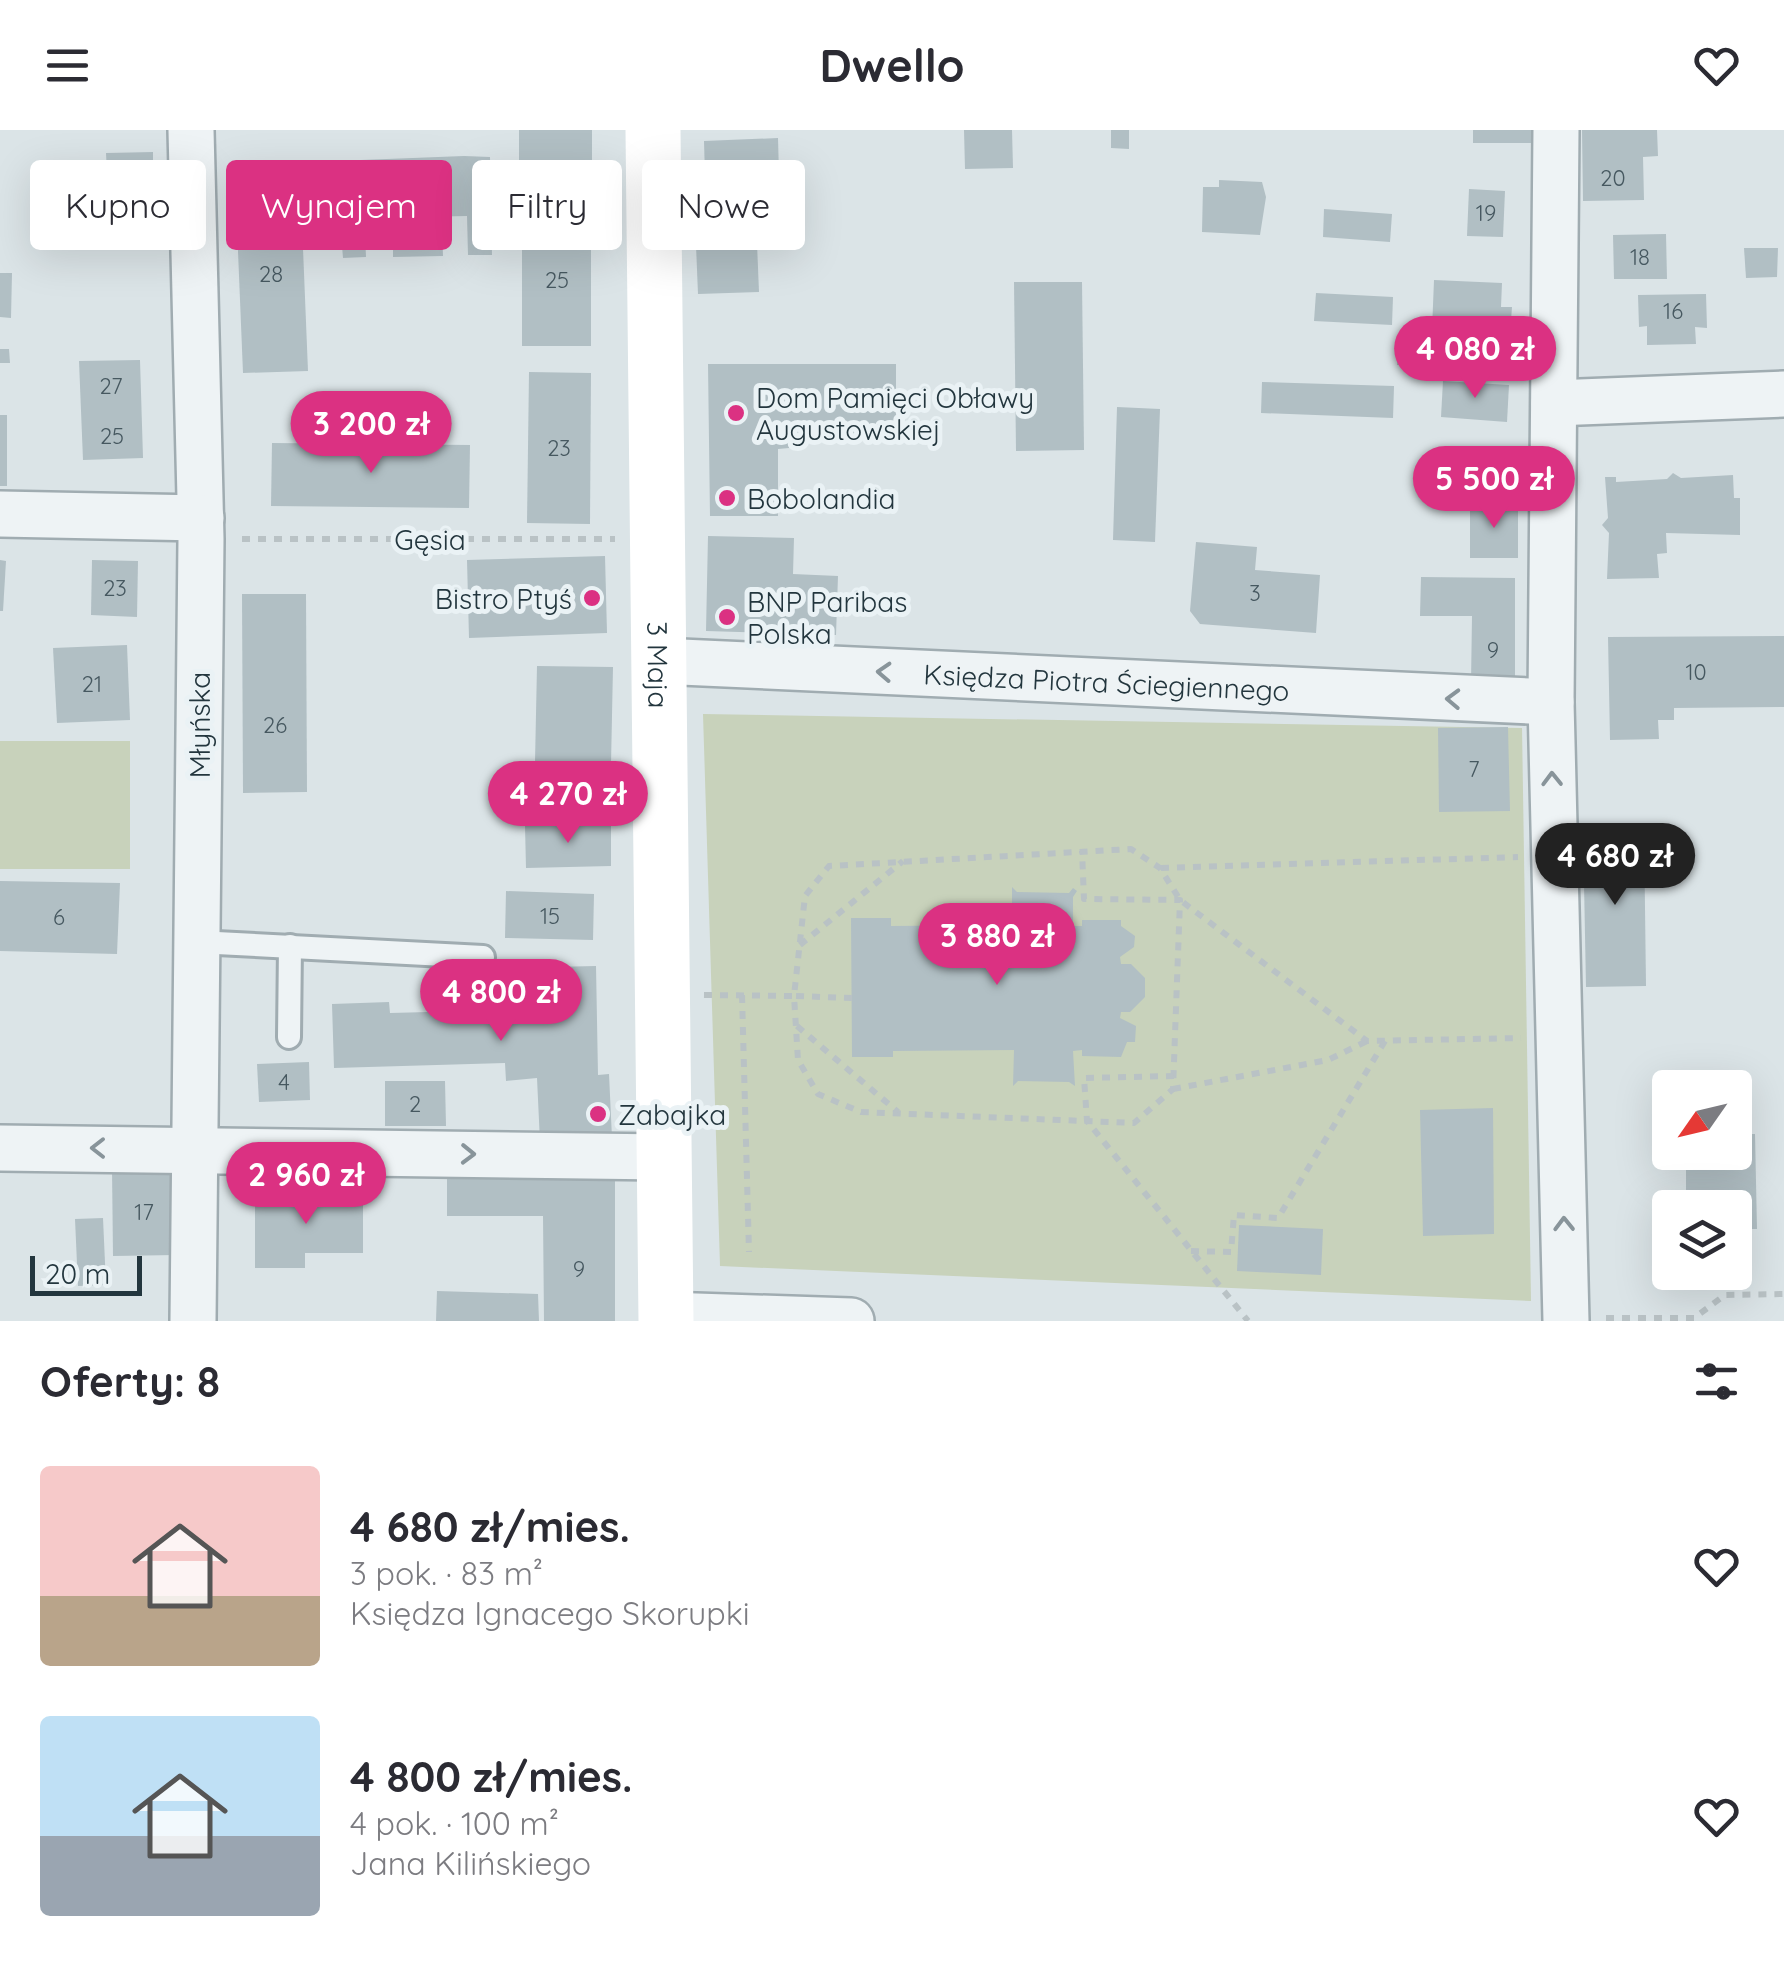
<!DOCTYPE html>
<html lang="pl">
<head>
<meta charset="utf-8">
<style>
	:root { --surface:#fff; --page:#f2f2f3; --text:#2b2b33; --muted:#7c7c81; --accent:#db3182 }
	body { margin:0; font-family:Quicksand,sans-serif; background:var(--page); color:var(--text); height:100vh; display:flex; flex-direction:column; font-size:38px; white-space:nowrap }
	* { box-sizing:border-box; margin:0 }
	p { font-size:32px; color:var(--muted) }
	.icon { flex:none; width:55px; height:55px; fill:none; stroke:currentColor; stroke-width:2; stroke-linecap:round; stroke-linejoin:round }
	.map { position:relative; height:1191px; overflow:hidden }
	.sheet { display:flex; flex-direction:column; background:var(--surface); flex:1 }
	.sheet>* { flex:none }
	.guide { position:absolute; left:30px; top:30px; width:1000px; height:90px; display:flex; gap:20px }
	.needle { width:65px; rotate:236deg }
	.tools { position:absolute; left:1652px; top:940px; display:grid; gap:20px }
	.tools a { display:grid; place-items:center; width:100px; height:100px; border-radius:10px; background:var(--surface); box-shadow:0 10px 40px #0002; font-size:50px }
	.scale { position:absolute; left:30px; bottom:25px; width:112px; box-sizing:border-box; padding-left:10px; border:5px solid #23363e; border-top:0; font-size:28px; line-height:35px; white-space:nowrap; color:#23363e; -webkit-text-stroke:8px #eaf2f5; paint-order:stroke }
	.price { position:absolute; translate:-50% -85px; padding:0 22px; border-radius:35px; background:var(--accent); color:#fff; font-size:32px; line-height:65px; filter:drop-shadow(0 2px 5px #0008) }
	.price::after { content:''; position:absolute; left:50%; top:60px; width:30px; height:22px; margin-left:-15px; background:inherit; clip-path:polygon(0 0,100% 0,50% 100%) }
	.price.active { background:#222; color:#fff }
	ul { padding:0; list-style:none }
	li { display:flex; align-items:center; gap:30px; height:250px; padding:0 40px }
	li span { display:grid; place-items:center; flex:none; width:280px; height:200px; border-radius:10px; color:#555 }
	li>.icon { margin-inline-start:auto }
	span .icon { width:120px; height:120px; fill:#fffc; stroke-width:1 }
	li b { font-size:42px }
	h2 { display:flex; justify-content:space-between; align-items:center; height:120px; padding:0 40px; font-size:42px }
	.chip { padding:0 35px; border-radius:10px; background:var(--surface); box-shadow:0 10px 40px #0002; font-size:35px; line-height:90px }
	.chip.active { background:var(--accent); color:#fff }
	header { display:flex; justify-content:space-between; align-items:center; height:130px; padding:0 40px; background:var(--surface); font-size:45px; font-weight:700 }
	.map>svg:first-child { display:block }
</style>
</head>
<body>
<header><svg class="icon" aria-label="menu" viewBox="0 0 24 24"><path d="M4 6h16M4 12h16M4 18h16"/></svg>Dwello<svg class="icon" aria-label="heart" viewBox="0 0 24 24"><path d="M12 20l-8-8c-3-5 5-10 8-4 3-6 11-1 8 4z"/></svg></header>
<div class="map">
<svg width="1784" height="1191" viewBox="0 0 1784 1191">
	<rect width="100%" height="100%" fill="#dbe4e7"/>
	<!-- green -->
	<g fill="#c8d2bb">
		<path d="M703 584 1522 598 1531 1171 720 1136Z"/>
		<rect x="0" y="611" width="130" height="128"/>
	</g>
	<!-- building -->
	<g fill="#b1bfc4">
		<rect x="519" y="0" width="73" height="68"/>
		<path d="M964 0H1012L1013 38 965 39Z"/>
		<path d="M1111 0H1129V19L1111 18Z"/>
		<rect x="1473" y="0" width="61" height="13"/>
		<path d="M1582 0H1657L1658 26 1643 27 1644 70 1583 71Z"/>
		<path d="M778 8 779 44 705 46 704 11Z"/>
		<path d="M153 22V85H108V65H91L90 44 107 43 106 23Z"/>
		<path d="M464 26 490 27 492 125H468L467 86 371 88V82L364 83 366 127 343 128 335 31Z"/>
		<path d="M300 45 308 241 243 243 235 48Z"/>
		<path d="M1219 50 1262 52 1266 67 1260 105 1202 102 1203 57H1219Z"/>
		<path d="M1469 59 1505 61 1503 107 1467 106Z"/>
		<path d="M1324 79 1392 84 1390 112 1323 107Z"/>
		<rect x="522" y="85" width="69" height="131"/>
		<path d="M756 89 759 162 698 164 695 91Z"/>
		<path d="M393 99H442L443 126 393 127Z"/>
		<path d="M1666 104 1667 149H1614L1613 105Z"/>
		<path d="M1744 118H1778L1777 147 1746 148Z"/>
		<path d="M0 143H12L11 188 0 187Z"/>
		<path d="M1434 150 1502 153 1501 177H1512L1510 204 1471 202 1470 219H1461L1459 239 1397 235 1399 215 1425 216 1426 200H1432Z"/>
		<path d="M1014 152H1082L1084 320 1016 321Z"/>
		<path d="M1316 163 1393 167 1392 195 1314 191Z"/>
		<path d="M1706 164 1707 198 1695 197 1696 214 1647 215V196L1639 197 1638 165Z"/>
		<path d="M0 219H9L10 233H0Z"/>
		<path d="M140 230 143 328 83 330 79 231Z"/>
		<path d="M708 234H896V304L789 303V318L778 319V386H710Z"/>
		<path d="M529 242 591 243 590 394 527 393Z"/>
		<path d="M1443 251 1509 255 1507 292 1441 287Z"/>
		<path d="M1262 252 1394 256 1393 288 1261 283Z"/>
		<path d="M1117 277 1160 279 1155 412 1113 410Z"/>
		<rect x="0" y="285" width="7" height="71"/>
		<path d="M272 313 470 315 469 378 271 376Z"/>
		<path d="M1673 343 1681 348 1733 345 1734 368H1740V405L1666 403 1667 423 1657 424 1659 448 1607 449 1609 403 1602 395 1608 388 1605 347H1616V352L1667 349Z"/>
		<rect x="1470" y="374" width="48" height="54"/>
		<path d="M708 406 794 408 793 444 838 446 836 505 706 501Z"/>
		<path d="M1196 412 1257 417 1255 440 1320 445 1316 503 1200 494 1190 481Z"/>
		<path d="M605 426 607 503 469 508 467 430Z"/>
		<path d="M0 430 6 431 3 481H0Z"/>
		<path d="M92 430 138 431 137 487 91 485Z"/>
		<path d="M1421 447 1515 448V553H1471L1472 486H1420Z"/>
		<path d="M242 464H306L307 662 243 663Z"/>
		<path d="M1784 506V577L1674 578V590H1658L1659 609 1610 610 1608 507Z"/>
		<path d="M127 515 130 590 57 593 53 518Z"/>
		<path d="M537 536 613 537 610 683 534 681Z"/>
		<path d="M1508 597 1510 681 1439 682 1438 598Z"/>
		<path d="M611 694V736L526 738 525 696Z"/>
		<path d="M1644 700 1646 856 1586 857 1583 701Z"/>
		<path d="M0 751 120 753 117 824 0 821Z"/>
		<path d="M1012 757 1017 762 1069 763 1073 758 1077 761 1073 767V796H1082V790H1121V796L1135 806 1134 817 1120 827 1121 834H1131L1145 848V867L1130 882H1121L1120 888 1136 896 1135 912H1127L1121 927 1082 926V920L1073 921 1075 956 1069 952 1018 951 1013 956 1014 920 893 921V927H852L851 788H891V796L1012 795Z"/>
		<path d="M506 761 594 764 593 810 505 808Z"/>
		<path d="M596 836 598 945 609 944 612 1008 540 1012 537 948 506 951 505 933 334 938 332 874 389 872 390 883 506 880 505 838Z"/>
		<path d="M309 932 310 970 259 972 257 934Z"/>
		<path d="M385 951H445L446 996H385Z"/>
		<path d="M1493 978 1494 1104 1423 1106 1420 980Z"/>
		<path d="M1735 1004H1755L1757 1099H1735V1078H1686V1022H1735Z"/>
		<path d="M112 1038H174L176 1125 113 1126Z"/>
		<path d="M447 1047 615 1048V1191H544L543 1086H447Z"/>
		<path d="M255 1063H363V1123H305V1138H255Z"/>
		<path d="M103 1088 106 1155 78 1156 75 1089Z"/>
		<path d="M1239 1095 1323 1099 1321 1145 1237 1141Z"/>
		<path d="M437 1161 538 1164 539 1191H436Z"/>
	</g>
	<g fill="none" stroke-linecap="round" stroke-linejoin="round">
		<defs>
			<g id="lane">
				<path d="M197 812 483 827"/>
				<path d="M289 907 290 816"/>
			</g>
			<g id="street">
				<path d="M191 0 201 409 193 1191"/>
				<path d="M1556 0 1551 572 1566 1191"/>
				<path d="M1554 273 1784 264"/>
				<path d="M0 384 201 388"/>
				<path id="s1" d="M659 531 1551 572"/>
				<path d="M0 1018 664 1027"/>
				<path d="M666 1185 851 1191"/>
			</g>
		</defs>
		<!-- lane casing -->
		<use href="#lane" stroke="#a0acb1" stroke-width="28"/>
		<!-- street casing -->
		<use href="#street" stroke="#a0acb1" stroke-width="50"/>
		<!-- path -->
		<g stroke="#b9c2c5" stroke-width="6" stroke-dasharray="8 8" stroke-linecap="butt">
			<path d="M242 409H615"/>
			<path d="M1161 738 1518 727"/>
			<path d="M800 815 903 731"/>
			<path d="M704 865 794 866 805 766 829 736 1131 719 1160 738 1180 770 1367 911 1521 908"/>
			<path d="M742 865 749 1122"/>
			<path d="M852 868 794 866 798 930 818 964 861 982 1134 993 1173 959 1180 770 1084 769 1082 721"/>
			<path d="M797 896 898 982"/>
			<path d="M1174 946 1084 948 1087 991 1248 1191"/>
			<path d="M1173 959 1328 930 1367 911"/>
			<path d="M1191 1121 1231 1122 1234 1085 1278 1088 1385 911"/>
			<path d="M1606 1188H1694L1725 1165 1784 1164"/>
		</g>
		<!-- lane -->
		<use href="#lane" stroke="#eef3f5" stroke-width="22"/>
		<!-- street -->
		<use href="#street" stroke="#eef3f5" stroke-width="45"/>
		<!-- secondary -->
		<path stroke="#fff" stroke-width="55" id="s2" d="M653 0 666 1191"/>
	</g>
	<!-- one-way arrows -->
	<defs><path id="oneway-chevron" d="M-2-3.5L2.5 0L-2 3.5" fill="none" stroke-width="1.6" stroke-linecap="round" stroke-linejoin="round" transform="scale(2.5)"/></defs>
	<g stroke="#88949a">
		<use href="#oneway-chevron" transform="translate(884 542) rotate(-177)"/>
		<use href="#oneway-chevron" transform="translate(1453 569) rotate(-178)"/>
		<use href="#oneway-chevron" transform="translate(1552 649) rotate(-91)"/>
		<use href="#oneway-chevron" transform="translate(98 1018) rotate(-180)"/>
		<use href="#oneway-chevron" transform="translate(468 1024) rotate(1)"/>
		<use href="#oneway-chevron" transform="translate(1564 1094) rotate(-91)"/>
	</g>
	<!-- markers -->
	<g fill="#db3182" stroke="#eaf2f5" stroke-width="4">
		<circle cx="736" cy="283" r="10"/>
		<circle cx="727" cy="368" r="10"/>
		<circle cx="592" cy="468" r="10"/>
		<circle cx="727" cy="487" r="10"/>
		<circle cx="598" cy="984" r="10"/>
	</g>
	<g text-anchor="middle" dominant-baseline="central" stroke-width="10" stroke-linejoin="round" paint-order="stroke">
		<!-- number labels -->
		<g font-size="22" fill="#465860">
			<text x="1613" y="48">20</text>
			<text x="1486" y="83">19</text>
			<text x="1640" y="127">18</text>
			<text x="271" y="144">28</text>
			<text x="557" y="150">25</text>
			<text x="1673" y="181">16</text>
			<text x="111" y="256">27</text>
			<text x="112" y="306">25</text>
			<text x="559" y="318">23</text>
			<text x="115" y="458">23</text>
			<text x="1255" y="463">3</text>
			<text x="1493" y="520">9</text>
			<text x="1696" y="542">10</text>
			<text x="92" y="554">21</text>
			<text x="275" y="595">26</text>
			<text x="1474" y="639">7</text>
			<text x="550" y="786">15</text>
			<text x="59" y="787">6</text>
			<text x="284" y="952">4</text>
			<text x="415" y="974">2</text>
			<text x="144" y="1082">17</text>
			<text x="579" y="1139">9</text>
		</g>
		<!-- poi labels -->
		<g font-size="28" fill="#23363e" stroke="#eaf2f5" text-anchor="start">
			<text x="756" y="267">Dom Pamięci Obławy<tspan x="756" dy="32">Augustowskiej</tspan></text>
			<text x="747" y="368">Bobolandia</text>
			<text x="572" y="468" text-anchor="end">Bistro Ptyś</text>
			<text x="747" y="471">BNP Paribas<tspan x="747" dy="32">Polska</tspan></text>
			<text x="618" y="984">Zabajka</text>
		</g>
		<!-- street labels -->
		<g font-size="28" fill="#23363e" stroke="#eaf2f5">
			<text x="430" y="409">Gęsia</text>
			<text stroke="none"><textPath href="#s2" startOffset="535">3 Maja</textPath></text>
			<text stroke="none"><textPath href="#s1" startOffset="448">Księdza Piotra Ściegiennego</textPath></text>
			<text transform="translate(199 595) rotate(-90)">Młyńska</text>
		</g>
	</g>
</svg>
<div class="tools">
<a><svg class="needle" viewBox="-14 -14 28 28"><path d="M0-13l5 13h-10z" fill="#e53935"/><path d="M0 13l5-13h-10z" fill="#7c7c81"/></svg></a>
<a><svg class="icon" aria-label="layers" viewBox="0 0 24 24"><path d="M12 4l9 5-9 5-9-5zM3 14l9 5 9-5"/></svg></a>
</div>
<div class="scale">20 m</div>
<b class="price" style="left:1475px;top:271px">4 080 zł</b>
<b class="price" style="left:371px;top:346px">3 200 zł</b>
<b class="price" style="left:1494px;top:401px">5 500 zł</b>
<b class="price" style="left:568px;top:716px">4 270 zł</b>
<b class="price active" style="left:1615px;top:778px">4 680 zł</b>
<b class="price" style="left:997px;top:858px">3 880 zł</b>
<b class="price" style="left:501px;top:914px">4 800 zł</b>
<b class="price" style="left:306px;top:1097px">2 960 zł</b>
<div class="guide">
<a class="chip">Kupno</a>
<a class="chip active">Wynajem</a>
<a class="chip">Filtry</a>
<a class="chip">Nowe</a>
</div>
</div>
<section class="sheet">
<h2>Oferty: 8<svg class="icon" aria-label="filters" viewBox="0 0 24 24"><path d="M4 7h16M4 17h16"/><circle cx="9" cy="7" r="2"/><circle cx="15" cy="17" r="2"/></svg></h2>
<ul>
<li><span style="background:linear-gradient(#f6c9c9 65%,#b9a48a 0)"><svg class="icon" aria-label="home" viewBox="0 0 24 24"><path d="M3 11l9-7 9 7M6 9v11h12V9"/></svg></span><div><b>4 680 zł/mies.</b><p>3 pok. · 83 m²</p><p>Księdza Ignacego Skorupki</p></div><svg class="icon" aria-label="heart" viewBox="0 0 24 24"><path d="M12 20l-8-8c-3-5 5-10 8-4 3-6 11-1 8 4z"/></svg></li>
<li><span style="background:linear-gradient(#bfe0f5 60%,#9aa5b1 0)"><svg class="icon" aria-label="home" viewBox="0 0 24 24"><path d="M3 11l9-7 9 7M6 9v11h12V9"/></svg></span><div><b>4 800 zł/mies.</b><p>4 pok. · 100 m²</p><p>Jana Kilińskiego</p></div><svg class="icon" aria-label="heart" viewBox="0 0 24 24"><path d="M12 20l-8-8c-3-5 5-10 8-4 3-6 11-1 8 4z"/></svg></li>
</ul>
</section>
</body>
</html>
